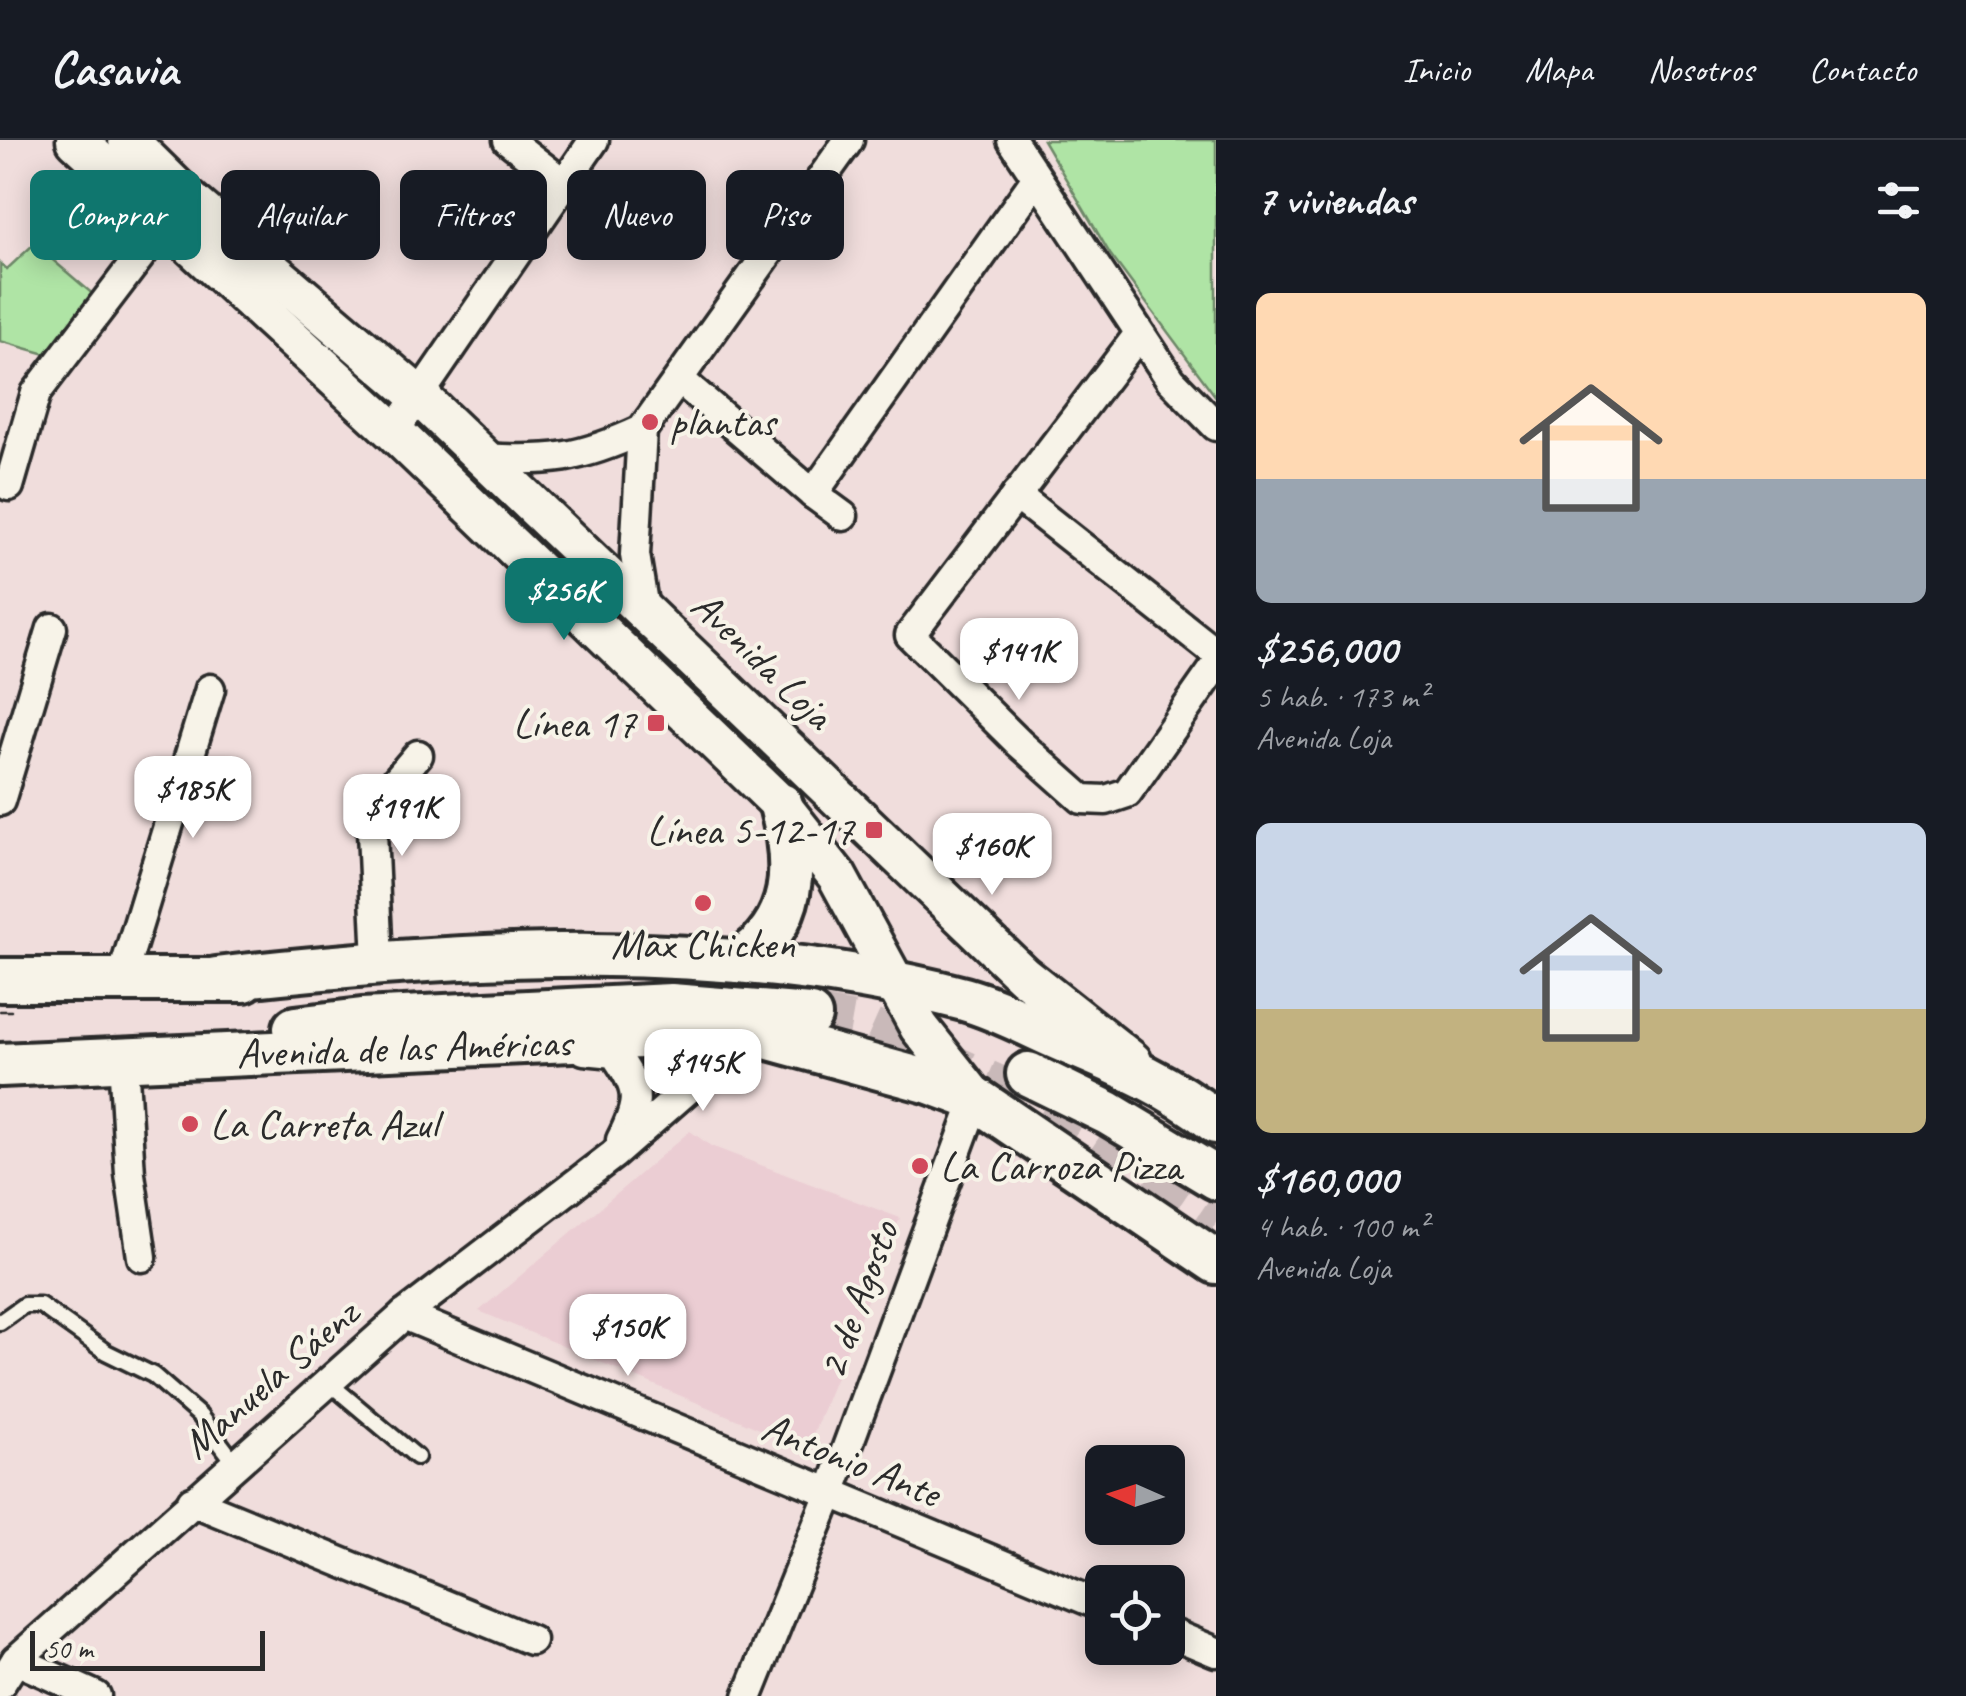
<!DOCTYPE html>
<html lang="es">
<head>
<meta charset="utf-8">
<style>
	:root { --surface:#171b24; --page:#20242c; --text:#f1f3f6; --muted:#9ea1a6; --line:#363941; --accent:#0f766e }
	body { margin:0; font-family:Caveat,sans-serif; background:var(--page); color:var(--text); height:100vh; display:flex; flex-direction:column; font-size:38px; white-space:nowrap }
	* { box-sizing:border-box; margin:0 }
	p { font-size:32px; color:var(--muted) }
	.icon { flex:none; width:55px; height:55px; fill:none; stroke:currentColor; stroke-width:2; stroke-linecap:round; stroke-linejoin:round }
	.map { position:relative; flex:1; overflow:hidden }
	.details { display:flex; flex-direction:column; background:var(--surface); width:750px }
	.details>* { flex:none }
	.banner { position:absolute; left:30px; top:30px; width:950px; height:90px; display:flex; gap:20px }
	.needle { width:65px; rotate:273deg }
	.controls { position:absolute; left:1085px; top:1305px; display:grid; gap:20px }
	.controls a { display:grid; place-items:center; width:100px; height:100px; border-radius:15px; background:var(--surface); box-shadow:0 5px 25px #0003; font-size:50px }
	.scale { position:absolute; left:30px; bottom:25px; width:235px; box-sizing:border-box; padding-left:10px; border:5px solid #2b2b2b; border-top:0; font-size:28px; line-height:35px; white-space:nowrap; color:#2b2b2b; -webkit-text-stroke:8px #f7f3e8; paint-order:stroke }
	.price { position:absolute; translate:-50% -85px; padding:0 22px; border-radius:20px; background:#fff; color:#222; font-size:32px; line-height:65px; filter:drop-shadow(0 2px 5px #0008) }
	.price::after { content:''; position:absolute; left:50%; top:60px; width:30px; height:22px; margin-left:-15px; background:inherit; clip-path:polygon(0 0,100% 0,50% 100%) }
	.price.current { background:var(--accent); color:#fff }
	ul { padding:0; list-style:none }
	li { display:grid; align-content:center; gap:20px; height:530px; padding:0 40px }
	li span { display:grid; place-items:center; height:310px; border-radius:15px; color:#555 }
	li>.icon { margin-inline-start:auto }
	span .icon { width:180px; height:180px; fill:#fffc; stroke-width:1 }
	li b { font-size:42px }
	h2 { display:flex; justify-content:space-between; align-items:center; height:120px; padding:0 40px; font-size:42px }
	.chip { padding:0 35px; border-radius:15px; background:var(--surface); box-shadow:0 5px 25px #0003; font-size:35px; line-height:90px }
	.chip.current { background:var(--accent); color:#fff }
	header { display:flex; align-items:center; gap:60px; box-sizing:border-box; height:140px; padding:0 50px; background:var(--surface); border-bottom:2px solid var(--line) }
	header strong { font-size:48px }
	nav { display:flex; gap:55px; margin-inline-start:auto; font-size:35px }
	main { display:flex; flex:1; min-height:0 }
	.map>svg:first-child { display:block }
</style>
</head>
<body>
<header>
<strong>Casavia</strong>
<nav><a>Inicio</a><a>Mapa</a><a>Nosotros</a><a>Contacto</a></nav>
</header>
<main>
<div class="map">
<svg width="1216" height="1556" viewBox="0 0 1216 1556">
	<rect width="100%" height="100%" fill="#f0dddc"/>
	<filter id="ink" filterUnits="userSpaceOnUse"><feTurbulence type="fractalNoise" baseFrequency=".01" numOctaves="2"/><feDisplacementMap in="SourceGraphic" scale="20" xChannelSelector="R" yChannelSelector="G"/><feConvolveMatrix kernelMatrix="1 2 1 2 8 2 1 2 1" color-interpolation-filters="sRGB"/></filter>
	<g filter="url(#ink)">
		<!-- built -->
		<path fill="#ebcdd3" d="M690 991 711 1006 900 1078 807 1309 479 1171Z"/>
		<!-- green -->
		<g fill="#afe4a5" stroke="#6d8868" stroke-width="2.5">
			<path d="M1043 0H1216V257L1110 114Z"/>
			<path d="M34 104 95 156 53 216 0 201V123L7 129Z"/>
		</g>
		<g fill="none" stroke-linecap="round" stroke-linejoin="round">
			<!-- primary-tunnel -->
			<path stroke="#c9b9b9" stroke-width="42" stroke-dasharray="42 21" stroke-linecap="butt" d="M810 876 861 885 1047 968 1216 1083"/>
			<defs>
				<g id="service">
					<path d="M0 1182 24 1165H40L106 1212 153 1235 200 1276 235 1323"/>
					<path d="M328 1242 417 1317"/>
				</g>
				<g id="minor">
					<path d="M508 0 562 42"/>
					<path d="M1012 0 1171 240 1216 286"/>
					<path d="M1139 194 910 495 1019 603 1082 659 1106 660 1127 653 1216 526"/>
					<path d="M679 239 813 354 1036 39"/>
					<path d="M642 290 635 415 644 469"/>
					<path d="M394 292 594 0"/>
					<path d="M482 318C550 322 580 319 642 290L849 0"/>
					<path d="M9 346 36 253 176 69"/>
					<path d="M813 354 843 376"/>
					<path d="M1016 355 1216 513"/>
					<path d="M0 661 52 488"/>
					<path d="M378 821 371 670 418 615"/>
					<path d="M122 837 210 549"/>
					<path d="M584 910 614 913C640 949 641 961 621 1000"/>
					<path d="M123 919 130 1034 142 1117"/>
					<path d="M404 1175 1102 1466"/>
					<path d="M192 1361 531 1500"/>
					<path d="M1168 1492 1216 1512"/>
					<path d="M16 1520 96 1556"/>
					<path d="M0 1545 16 1520 404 1175 613 1015 710 930 760 900"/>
					<path d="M748 1556 829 1356 976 959"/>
				</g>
				<g id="secondary">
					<path d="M76 0 394 292 781 665 837 736 919 887 976 959"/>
					<path d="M128 0 186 57 421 258 1023 835 1132 921"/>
				</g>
				<g id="primary">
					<path d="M740 821C798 782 797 726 781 665"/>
					<path d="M216 839C462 811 723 796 964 859 1000 869 1035 889 1069 903 1122 925 1171 946 1216 982"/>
					<path d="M0 840H244"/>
					<path d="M295 888 362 880 671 865 810 876"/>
					<path d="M0 925 641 897H766L930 942 976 959 1216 1122"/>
					<path d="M1028 934 1108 973 1216 1038"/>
				</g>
			</defs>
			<!-- service casing -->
			<use href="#service" stroke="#2b2b2b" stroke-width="21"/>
			<!-- minor casing -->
			<use href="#minor" stroke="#2b2b2b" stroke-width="35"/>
			<!-- secondary casing -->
			<use href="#secondary" stroke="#2b2b2b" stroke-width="45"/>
			<!-- primary casing -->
			<use href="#primary" stroke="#2b2b2b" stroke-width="50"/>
			<!-- service -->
			<use href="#service" stroke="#f7f3e8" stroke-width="14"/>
			<!-- minor -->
			<use href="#minor" stroke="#f7f3e8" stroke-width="28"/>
			<!-- secondary -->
			<use href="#secondary" stroke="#f7f3e8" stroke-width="38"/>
			<!-- primary -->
			<use href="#primary" stroke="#f7f3e8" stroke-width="42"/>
			<!-- tram -->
			<path stroke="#2b2b2b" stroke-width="2.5" d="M0 871H11"/>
		</g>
	</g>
	<!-- markers -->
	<g fill="#d1495b" stroke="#f7f3e8" stroke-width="4">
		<circle cx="650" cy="282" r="10"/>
		<rect x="646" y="573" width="20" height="20" rx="5"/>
		<rect x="864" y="680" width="20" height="20" rx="5"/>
		<circle cx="703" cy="763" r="10"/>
		<circle cx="190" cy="984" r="10"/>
		<circle cx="920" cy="1026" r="10"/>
	</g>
	<g text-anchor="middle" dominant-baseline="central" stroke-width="8" stroke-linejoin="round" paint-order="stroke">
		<!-- poi labels -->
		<g font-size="42" fill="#2b2b2b" stroke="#f7f3e8" text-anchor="start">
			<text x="670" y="282">plantas</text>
			<text x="636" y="583" text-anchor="end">Línea 17</text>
			<text x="854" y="690" text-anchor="end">Línea 5-12-17</text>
			<text x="703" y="804" text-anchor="middle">Max Chicken</text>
			<text x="210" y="984">La Carreta Azul</text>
			<text x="940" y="1026">La Carroza Pizza</text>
		</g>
		<!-- street labels -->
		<g font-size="42" fill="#2b2b2b" stroke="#f7f3e8">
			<text transform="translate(762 520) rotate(44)">Avenida Loja</text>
			<text transform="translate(404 908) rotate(-2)">Avenida de las Américas</text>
			<text transform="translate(858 1160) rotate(-70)">2 de Agosto</text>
			<text transform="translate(270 1239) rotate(-41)">Manuela Sáenz</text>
			<text transform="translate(851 1320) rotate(22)">Antonio Ante</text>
		</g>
	</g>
</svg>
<div class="controls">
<a><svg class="needle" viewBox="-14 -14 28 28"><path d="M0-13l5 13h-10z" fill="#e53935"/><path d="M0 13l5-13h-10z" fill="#9ea1a6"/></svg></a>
<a><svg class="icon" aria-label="locate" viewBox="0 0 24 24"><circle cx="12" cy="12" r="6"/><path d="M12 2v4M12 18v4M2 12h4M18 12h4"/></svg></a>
</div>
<div class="scale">50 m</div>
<b class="price current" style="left:564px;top:503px">$256K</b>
<b class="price" style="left:1019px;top:563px">$141K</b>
<b class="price" style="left:193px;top:701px">$185K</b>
<b class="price" style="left:402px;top:719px">$191K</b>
<b class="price" style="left:992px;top:758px">$160K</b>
<b class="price" style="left:703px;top:974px">$145K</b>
<b class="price" style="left:628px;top:1239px">$150K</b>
<div class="banner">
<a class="chip current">Comprar</a>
<a class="chip">Alquilar</a>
<a class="chip">Filtros</a>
<a class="chip">Nuevo</a>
<a class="chip">Piso</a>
</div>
</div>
<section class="details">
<h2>7 viviendas<svg class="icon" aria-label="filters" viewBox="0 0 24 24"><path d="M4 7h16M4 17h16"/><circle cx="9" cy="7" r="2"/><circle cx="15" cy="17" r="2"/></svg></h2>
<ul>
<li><span style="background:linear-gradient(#ffd9b3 60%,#9aa5b1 0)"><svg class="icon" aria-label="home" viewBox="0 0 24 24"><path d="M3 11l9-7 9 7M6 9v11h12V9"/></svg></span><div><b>$256,000</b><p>5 hab. · 173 m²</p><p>Avenida Loja</p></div></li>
<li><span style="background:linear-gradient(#c9d6e8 60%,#c2b280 0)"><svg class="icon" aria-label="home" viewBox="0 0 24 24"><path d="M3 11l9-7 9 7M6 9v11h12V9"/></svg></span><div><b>$160,000</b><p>4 hab. · 100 m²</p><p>Avenida Loja</p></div></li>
</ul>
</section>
</main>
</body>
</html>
